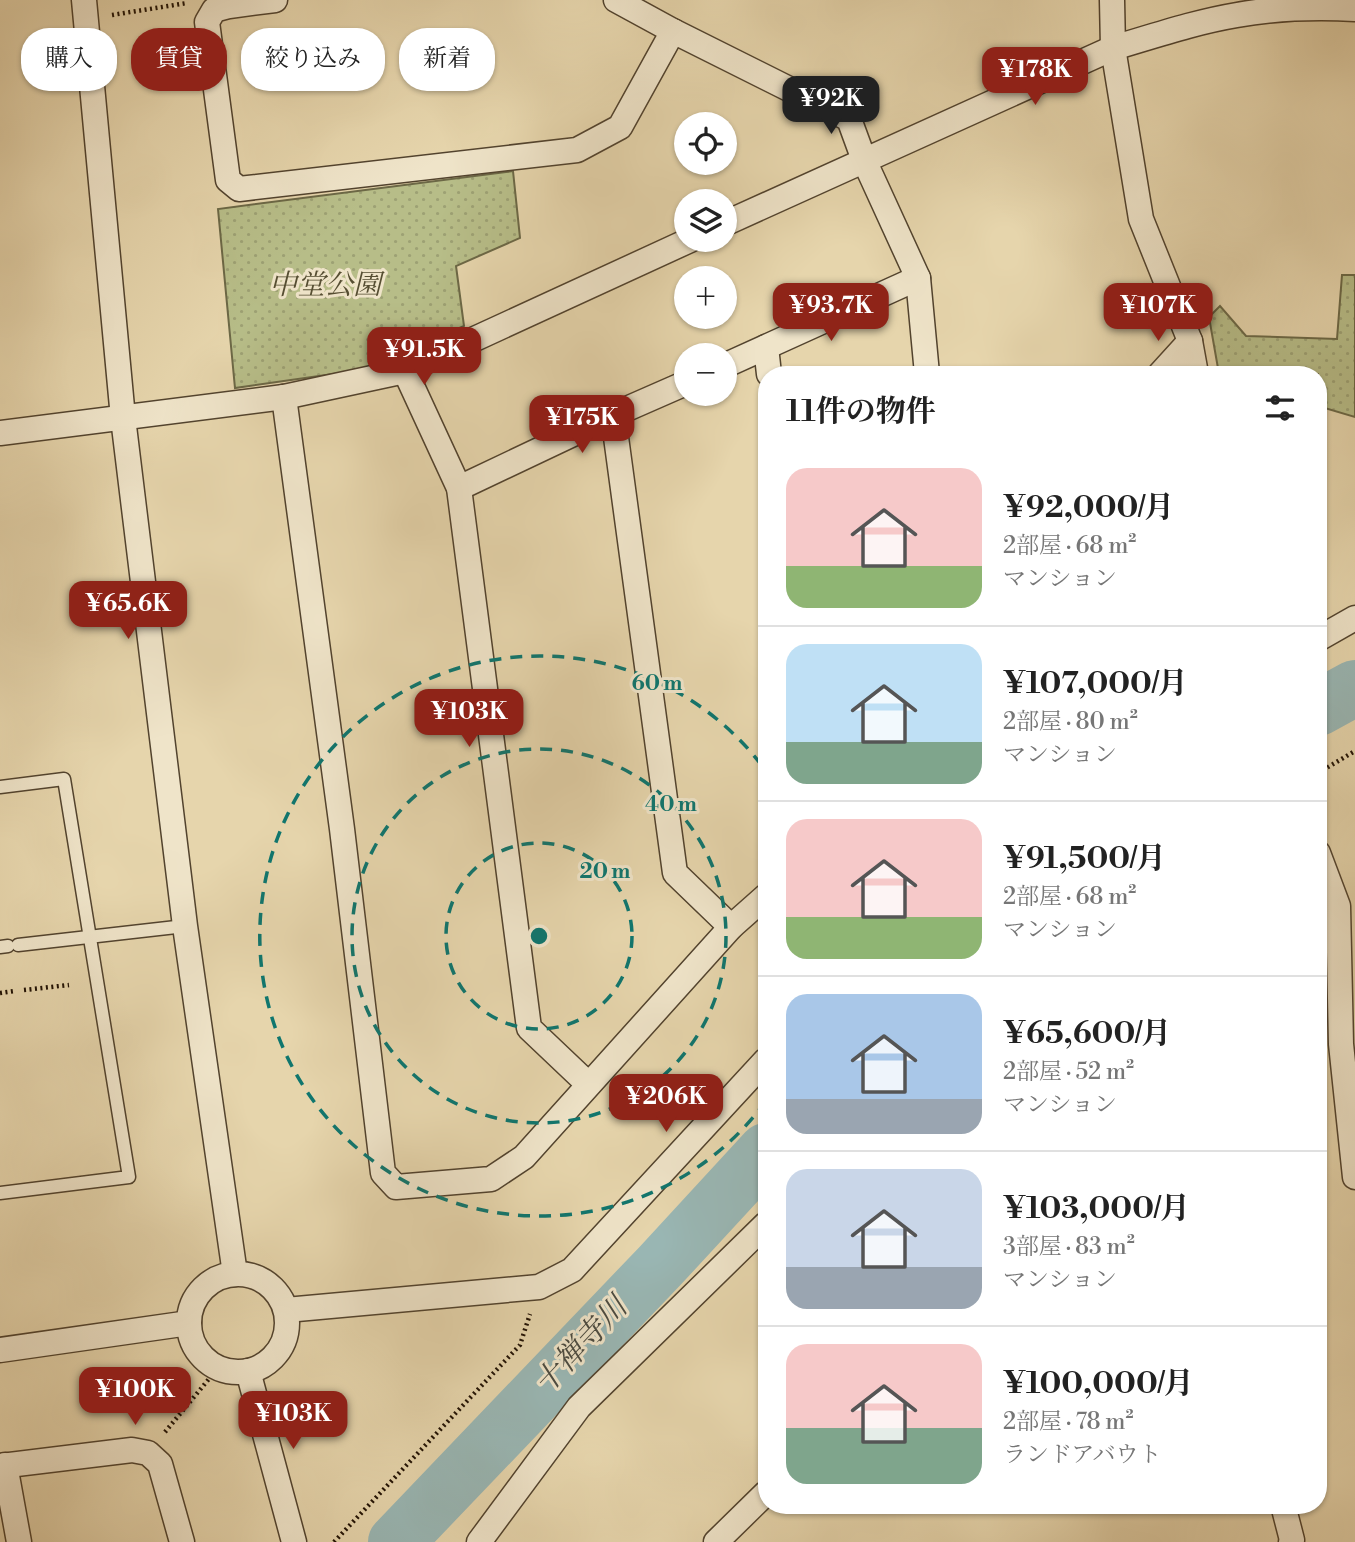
<!DOCTYPE html>
<html lang="ja">
<head>
<meta charset="utf-8">
<style>
	:root { --surface:#fff; --page:#f6f6f6; --text:#222; --muted:#767676; --line:#e0e0e0; --accent:#8f2418 }
	body { margin:0; font-family:"Libre Bodoni","Noto Serif JP",serif; background:var(--page); color:var(--text); height:100vh; display:flex; flex-direction:column; font-size:26px; white-space:nowrap }
	* { box-sizing:border-box; margin:0 }
	p { font-size:23px; color:var(--muted) }
	.icon { flex:none; width:38px; height:38px; fill:none; stroke:currentColor; stroke-width:2; stroke-linecap:round; stroke-linejoin:round }
	.map { position:relative; flex:1; overflow:hidden }
	.sheet { position:absolute; left:758px; top:366px; width:569px; height:1148px; display:flex; flex-direction:column; background:var(--surface); border-radius:28px; box-shadow:0 2px 5px #0004 }
	.sheet>* { flex:none }
	.banner { position:absolute; left:21px; top:28px; width:632px; height:63px; display:flex; gap:14px }
	.buttons { position:absolute; left:674px; top:112px; display:grid; gap:14px }
	.buttons a { display:grid; place-items:center; width:63px; height:63px; border-radius:50%; background:var(--surface); box-shadow:0 2px 5px #0004; font-size:35px }
	.price { position:absolute; translate:-50% -60px; padding:0 16px; border-radius:14px; background:var(--accent); color:#fff; font-size:23px; line-height:46px; filter:drop-shadow(0 2px 4px #0008) }
	.price::after { content:''; position:absolute; left:50%; top:42px; width:21px; height:16px; margin-left:-10px; background:inherit; clip-path:polygon(0 0,100% 0,50% 100%) }
	.price.active { background:#222; color:#fff }
	ul { padding:0; list-style:none }
	li { display:flex; align-items:center; gap:21px; height:175px; padding:0 28px }
	li+li { border-top:2px solid var(--line) }
	li span { display:grid; place-items:center; flex:none; width:196px; height:140px; border-radius:21px; color:#555 }
	li>.icon { margin-inline-start:auto }
	span .icon { width:84px; height:84px; fill:#fffc; stroke-width:1 }
	li b { font-size:30px }
	h2 { display:flex; justify-content:space-between; align-items:center; height:84px; padding:0 28px; font-size:30px }
	.tag { padding:0 24px; border-radius:28px; background:var(--surface); box-shadow:0 2px 5px #0004; font-size:24px; line-height:63px }
	.tag.active { background:var(--accent); color:#fff }
	.map>svg:first-child { display:block }
</style>
</head>
<body>
<div class="map">
<svg width="1355" height="1542" viewBox="0 0 1355 1542">
	<defs>
		<pattern id="grass-dots" width="8" height="8" patternUnits="userSpaceOnUse" patternTransform="scale(1.75)"><rect width="8" height="8" fill="#b7bd88"/><path d="M2 2h.1M6 6h.1" fill="none" stroke="#9da174" stroke-width="1.8" stroke-linecap="round"/></pattern>
	</defs>
	<rect width="100%" height="100%" fill="#e6d5ac"/>
	<filter id="stains"><feTurbulence type="fractalNoise" baseFrequency=".00286" numOctaves="4"/><feColorMatrix values="0 0 0 0 .2 0 0 0 0 .09 0 0 0 0 .02 0 0 0 .5 -.17"/></filter>
	<radialGradient id="worn" r=".72"><stop offset=".6" stop-color="#630" stop-opacity="0"/><stop offset="1" stop-color="#630" stop-opacity=".3"/></radialGradient>
	<!-- grass -->
	<g fill="url(#grass-dots)" stroke="#6c6846" stroke-width="2">
		<path d="M513 171 520 238 456 266 464 326 377 364 354 371 235 388 218 209Z"/>
		<path d="M1342 275H1355V417L1318 406V374H1219L1209 317 1220 306 1246 336 1337 339Z"/>
	</g>
	<g fill="none" stroke-linecap="round" stroke-linejoin="round">
		<!-- river -->
		<g stroke="#99b6b3" stroke-width="56">
			<path d="M1318 708 1355 688"/>
			<path d="M396 1542 660 1266 766 1151"/>
		</g>
		<defs>
			<g id="lane">
				<path d="M0 787 64 779 129 1177 0 1193"/>
				<path d="M18 945 185 926"/>
				<path d="M0 947 8 946"/>
			</g>
			<g id="street">
				<path d="M84 0 123 418 185 926 235 1274"/>
				<path d="M275 0 229 6 214 10 207 22 228 180 239 189 577 150 620 127 673 31"/>
				<path d="M616 0 673 31 849 119 864 160 918 278 927 374"/>
				<path d="M1112 0 1113 48 1141 219 1190 341 1196 374"/>
				<path d="M724 224 1113 48C1154 36 1195 22 1237 15 1276 8 1316 7 1355 9"/>
				<path d="M766 347 769 374"/>
				<path d="M724 366 918 278"/>
				<path d="M405 371 459 488 529 1028 588 1084"/>
				<path d="M1160 374 1190 341"/>
				<path d="M284 397 342 829 383 1173 396 1187 491 1179 524 1157 731 927 766 896"/>
				<path d="M613 415 675 873 731 927"/>
				<path d="M0 433 284 397 405 371 690 240"/>
				<path d="M459 488 613 415 686 383"/>
				<path d="M1318 639 1355 618"/>
				<path d="M1318 853 1338 906 1341 1044 1355 1177"/>
				<circle cx="238" cy="1323" r="49"/>
				<path d="M286 1310 539 1287 572 1270 766 1060"/>
				<path d="M0 1350 189 1323"/>
				<path d="M248 1371 294 1542"/>
				<path d="M5 1465 19 1542"/>
				<path d="M0 1466 132 1450 148 1453 160 1464 182 1542"/>
				<path d="M1283 1505 1292 1540 1291 1542"/>
				<path d="M479 1542 579 1407 766 1224"/>
				<path d="M716 1542 766 1493"/>
			</g>
		</defs>
		<!-- lane casing -->
		<use href="#lane" stroke="#52432e" stroke-width="15"/>
		<!-- street casing -->
		<use href="#street" stroke="#52432e" stroke-width="27"/>
		<!-- path -->
		<g stroke="#211204" stroke-width="4.5" stroke-dasharray="2 3.5" stroke-linecap="butt">
			<path d="M112 15 187 3"/>
			<path d="M1318 773 1355 751"/>
			<path d="M24 990 69 985"/>
			<path d="M0 993 14 991"/>
			<path d="M165 1432 218 1368"/>
			<path d="M334 1542 520 1345 530 1314"/>
		</g>
		<!-- lane -->
		<use href="#lane" stroke="#efe4c9" stroke-width="12"/>
		<!-- street -->
		<use href="#street" stroke="#efe4c9" stroke-width="24"/>
	</g>
	<!-- distance rings -->
	<g fill="none" stroke="#0f766e" stroke-width="3.5" stroke-dasharray="12 9">
		<circle cx="539" cy="936" r="93"/>
		<circle cx="539" cy="936" r="187"/>
		<path d="M766 1101A280 280 0 1 1 766 771"/>
	</g>
	<g text-anchor="middle" dominant-baseline="central" stroke-width="6" stroke-linejoin="round" paint-order="stroke">
		<!-- park labels -->
		<g font-size="28" font-style="italic" fill="#564e32" stroke="#efe4c9">
			<text x="325" y="285">中堂公園</text>
		</g>
		<!-- water labels -->
		<g font-size="30" font-style="italic" fill="#4b4b41" stroke="#efe4c9">
			<text transform="translate(581 1346) rotate(-47)">十禅寺川</text>
		</g>
	</g>
	<circle cx="539" cy="936" r="10" fill="#0f766e" stroke="#efe4c9" stroke-width="3.5"/>
	<g font-size="21" text-anchor="middle" font-weight="bold" fill="#0f766e" stroke="#efe4c9" stroke-width="6" stroke-linejoin="round" paint-order="stroke">
		<text x="657" y="690">60 m</text>
		<text x="671" y="811">40 m</text>
		<text x="605" y="878">20 m</text>
	</g>
	<rect width="100%" height="100%" filter="url(#stains)"/>
	<rect width="100%" height="100%" fill="url(#worn)"/>
</svg>
<div class="buttons">
<a><svg class="icon" aria-label="locate" viewBox="0 0 24 24"><circle cx="12" cy="12" r="6"/><path d="M12 2v4M12 18v4M2 12h4M18 12h4"/></svg></a>
<a><svg class="icon" aria-label="layers" viewBox="0 0 24 24"><path d="M12 4l9 5-9 5-9-5zM3 14l9 5 9-5"/></svg></a>
<a>+</a>
<a>−</a>
</div>
<b class="price" style="left:1035px;top:107px">¥178K</b>
<b class="price active" style="left:831px;top:136px">¥92K</b>
<b class="price" style="left:831px;top:343px">¥93.7K</b>
<b class="price" style="left:1158px;top:343px">¥107K</b>
<b class="price" style="left:424px;top:387px">¥91.5K</b>
<b class="price" style="left:582px;top:455px">¥175K</b>
<b class="price" style="left:128px;top:641px">¥65.6K</b>
<b class="price" style="left:469px;top:749px">¥103K</b>
<b class="price" style="left:666px;top:1134px">¥206K</b>
<b class="price" style="left:135px;top:1427px">¥100K</b>
<b class="price" style="left:293px;top:1451px">¥103K</b>
<div class="banner">
<a class="tag">購入</a>
<a class="tag active">賃貸</a>
<a class="tag">絞り込み</a>
<a class="tag">新着</a>
</div>
<section class="sheet">
<h2>11件の物件<svg class="icon" aria-label="filters" viewBox="0 0 24 24"><path d="M4 7h16M4 17h16"/><circle cx="9" cy="7" r="2"/><circle cx="15" cy="17" r="2"/></svg></h2>
<ul>
<li><span style="background:linear-gradient(#f6c9c9 70%,#8fb573 0)"><svg class="icon" aria-label="home" viewBox="0 0 24 24"><path d="M3 11l9-7 9 7M6 9v11h12V9"/></svg></span><div><b>¥92,000/月</b><p>2部屋 · 68 m²</p><p>マンション</p></div></li>
<li><span style="background:linear-gradient(#bfe0f5 70%,#7fa58c 0)"><svg class="icon" aria-label="home" viewBox="0 0 24 24"><path d="M3 11l9-7 9 7M6 9v11h12V9"/></svg></span><div><b>¥107,000/月</b><p>2部屋 · 80 m²</p><p>マンション</p></div></li>
<li><span style="background:linear-gradient(#f6c9c9 70%,#8fb573 0)"><svg class="icon" aria-label="home" viewBox="0 0 24 24"><path d="M3 11l9-7 9 7M6 9v11h12V9"/></svg></span><div><b>¥91,500/月</b><p>2部屋 · 68 m²</p><p>マンション</p></div></li>
<li><span style="background:linear-gradient(#a9c7e8 75%,#9aa5b1 0)"><svg class="icon" aria-label="home" viewBox="0 0 24 24"><path d="M3 11l9-7 9 7M6 9v11h12V9"/></svg></span><div><b>¥65,600/月</b><p>2部屋 · 52 m²</p><p>マンション</p></div></li>
<li><span style="background:linear-gradient(#c9d6e8 70%,#9aa5b1 0)"><svg class="icon" aria-label="home" viewBox="0 0 24 24"><path d="M3 11l9-7 9 7M6 9v11h12V9"/></svg></span><div><b>¥103,000/月</b><p>3部屋 · 83 m²</p><p>マンション</p></div></li>
<li><span style="background:linear-gradient(#f6c9c9 60%,#7fa58c 0)"><svg class="icon" aria-label="home" viewBox="0 0 24 24"><path d="M3 11l9-7 9 7M6 9v11h12V9"/></svg></span><div><b>¥100,000/月</b><p>2部屋 · 78 m²</p><p>ランドアバウト</p></div></li>
</ul>
</section>
</div>
</body>
</html>
